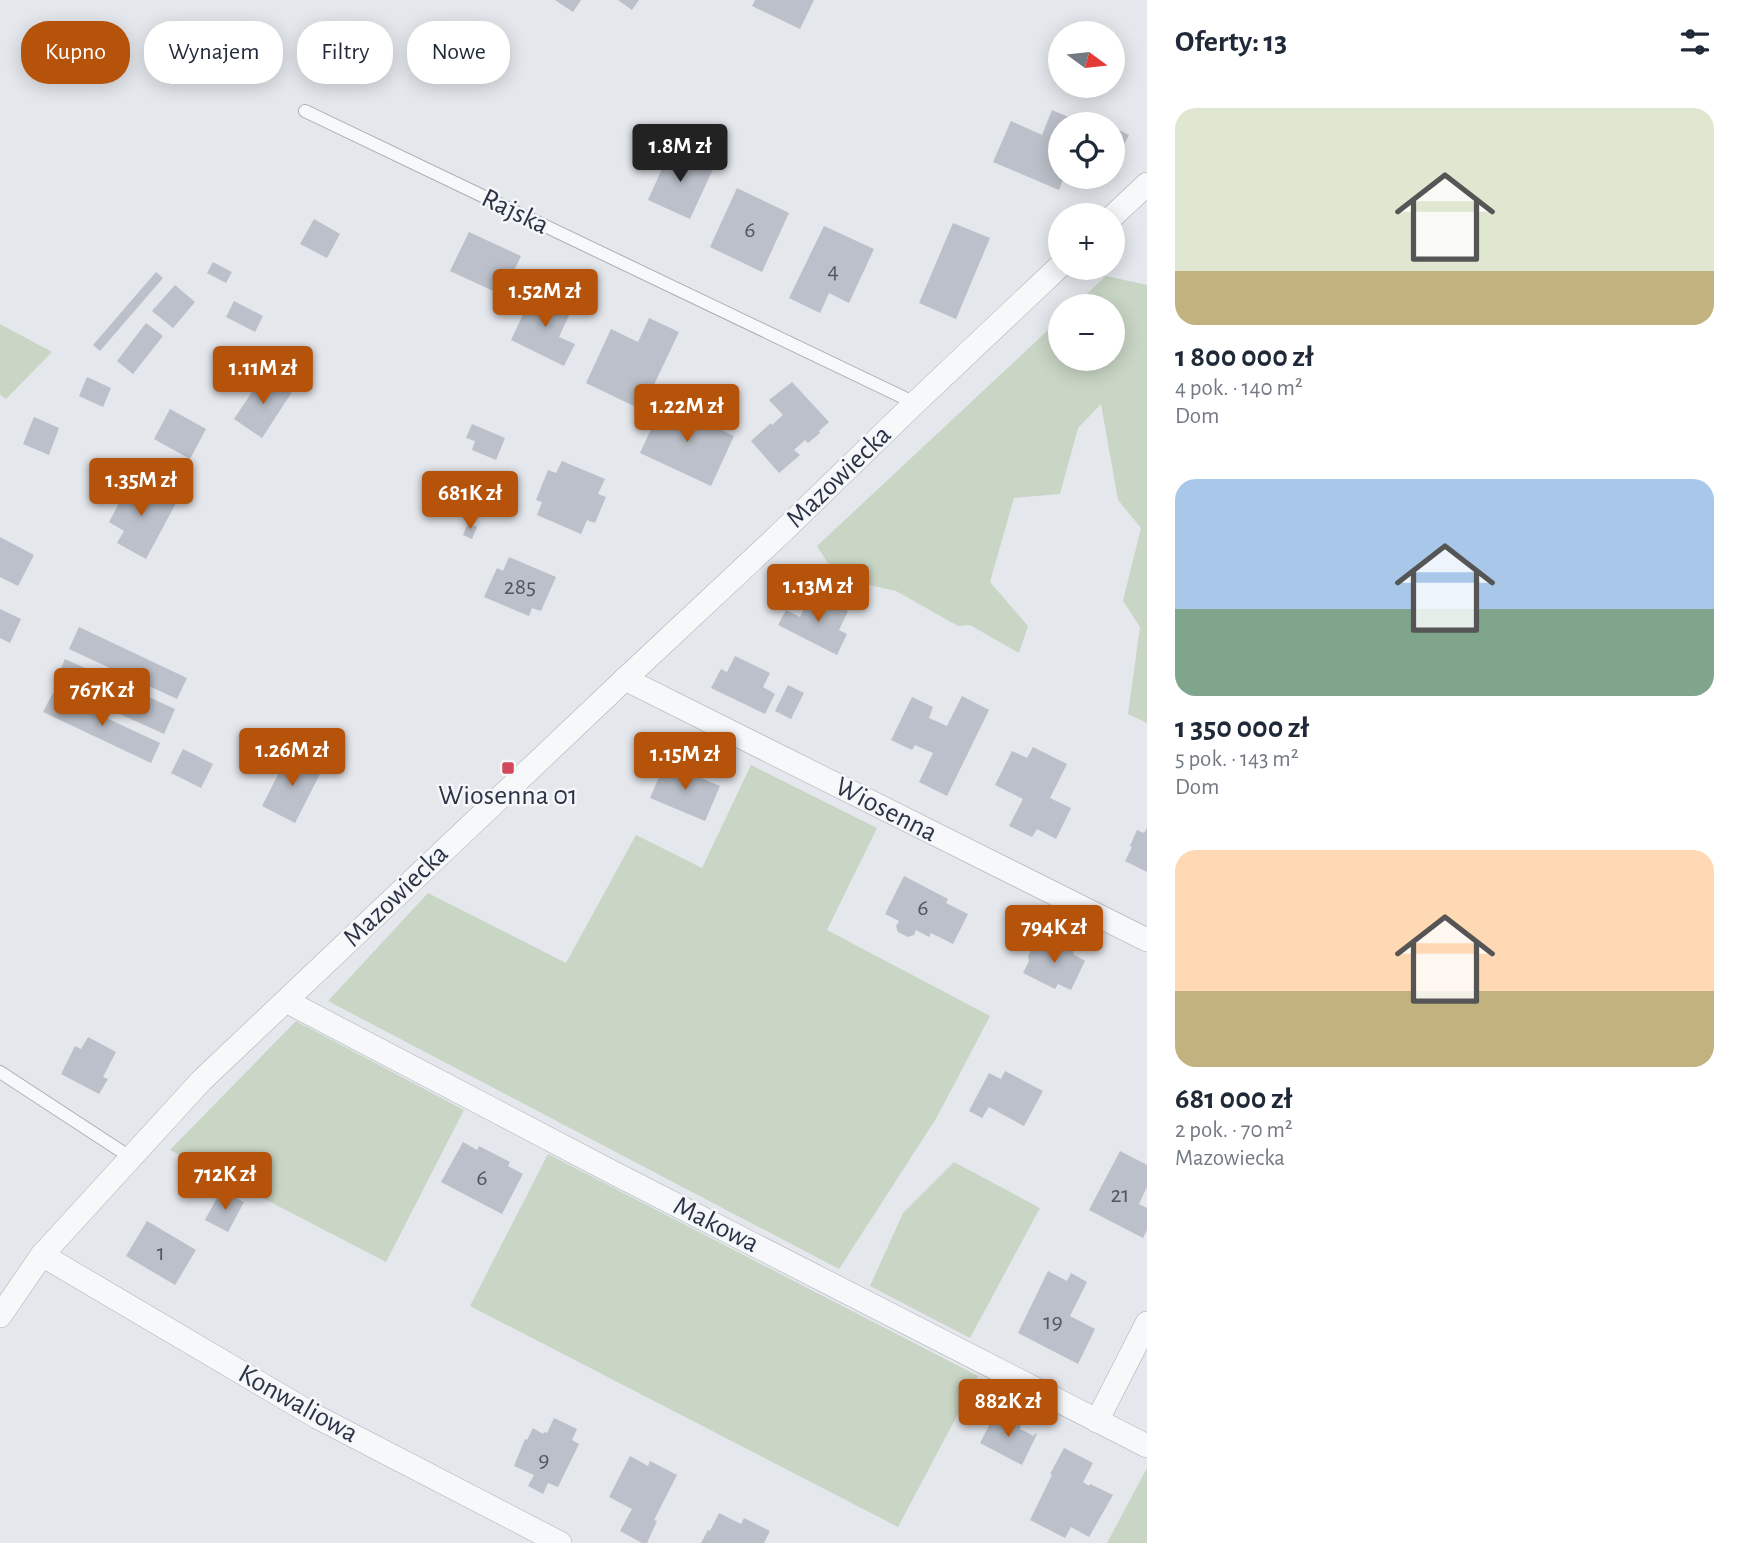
<!DOCTYPE html>
<html lang="pl">
<head>
<meta charset="utf-8">
<style>
	:root { --surface:#fff; --page:#f2f2f3; --text:#1f2937; --muted:#747a83; --accent:#b45309 }
	body { margin:0; font-family:"Alegreya Sans",sans-serif; background:var(--page); color:var(--text); height:100vh; display:flex; flex-direction:column; font-size:26px; white-space:nowrap }
	* { box-sizing:border-box; margin:0 }
	p { font-size:23px; color:var(--muted) }
	.icon { flex:none; width:38px; height:38px; fill:none; stroke:currentColor; stroke-width:2; stroke-linecap:round; stroke-linejoin:round }
	.map { position:relative; flex:1; overflow:hidden }
	.sheet { display:flex; flex-direction:column; background:var(--surface); width:595px }
	.sheet>* { flex:none }
	.top-card { position:absolute; left:21px; top:21px; width:665px; height:63px; display:flex; gap:14px }
	.needle { width:46px; rotate:105deg }
	.controls { position:absolute; left:1048px; top:21px; display:grid; gap:14px }
	.controls a { display:grid; place-items:center; width:77px; height:77px; border-radius:50%; background:var(--surface); box-shadow:0 4px 18px #0003; font-size:35px }
	.price { position:absolute; translate:-50% -60px; padding:0 16px; border-radius:7px; background:var(--accent); color:#fff; font-size:23px; line-height:46px; filter:drop-shadow(0 2px 4px #0008) }
	.price::after { content:''; position:absolute; left:50%; top:42px; width:21px; height:16px; margin-left:-10px; background:inherit; clip-path:polygon(0 0,100% 0,50% 100%) }
	.price.current { background:#222; color:#fff }
	ul { padding:0; list-style:none }
	li { display:grid; align-content:center; gap:14px; height:371px; padding:0 28px }
	li span { display:grid; place-items:center; height:217px; border-radius:21px; color:#555 }
	li>.icon { margin-inline-start:auto }
	span .icon { width:126px; height:126px; fill:#fffc; stroke-width:1 }
	li b { font-size:30px }
	h2 { display:flex; justify-content:space-between; align-items:center; height:84px; padding:0 28px; font-size:30px }
	.chip { padding:0 24px; border-radius:28px; background:var(--surface); box-shadow:0 4px 18px #0003; font-size:24px; line-height:63px }
	.chip.current { background:var(--accent); color:#fff }
	main { display:flex; flex:1; min-height:0 }
	.map>svg:first-child { display:block }
</style>
</head>
<body>
<main>
<div class="map">
<svg width="1147" height="1543" viewBox="0 0 1147 1543">
	<rect width="100%" height="100%" fill="#e4e7ec"/>
	<!-- green -->
	<g fill="#c9d6c5">
		<path d="M1106 276 1147 285V723L1128 714 1140 627 1123 601 1141 528 1118 500 1101 404 1078 428 1060 494 1014 498 990 582 1028 626 1019 653 970 625 958 626 896 591 856 582 831 568 817 546 1060 319V359H1113V306H1074Z"/>
		<path d="M0 324 52 352 6 399 0 395Z"/>
		<path d="M751 765 877 828 827 930 990 1016 937 1117 839 1269 328 1001 428 893 566 963 636 835 702 868Z"/>
		<path d="M296 1021 464 1110 386 1262 170 1150Z"/>
		<path d="M548 1154 978 1376 898 1527 470 1306Z"/>
		<path d="M954 1162 1040 1208 970 1338 870 1286 903 1213Z"/>
		<path d="M1147 1468V1543H1107Z"/>
	</g>
	<!-- building -->
	<g fill="#bbc0ca">
		<path d="M555 0H581L573 12Z"/>
		<path d="M618 0H639L632 10Z"/>
		<path d="M755 0H814L800 29 752 6Z"/>
		<path d="M1052 110 1085 124H1060V177H1064L1059 190 993 162 1011 121 1042 135Z"/>
		<path d="M1113 127 1129 135 1118 157 1113 155Z"/>
		<path d="M671 149 713 169 690 219 648 200Z"/>
		<path d="M737 188 789 213 762 272 710 247Z"/>
		<path d="M314 219 340 234 327 258 300 244Z"/>
		<path d="M953 223 990 238 956 319 919 303Z"/>
		<path d="M824 226 874 249 849 303 829 293 820 313 789 298Z"/>
		<path d="M469 232 521 256 502 295 450 271Z"/>
		<path d="M213 262 232 272 226 283 207 273Z"/>
		<path d="M156 272 163 278 100 351 93 345Z"/>
		<path d="M175 285 195 302 173 328 152 311Z"/>
		<path d="M534 291 572 309 559 337 575 344 564 366 511 340Z"/>
		<path d="M234 301 263 316 255 332 226 317Z"/>
		<path d="M649 318 679 332 642 410 586 383 611 329 638 342Z"/>
		<path d="M146 323 163 336 133 374 117 361Z"/>
		<path d="M264 374 292 392 262 438 234 419Z"/>
		<path d="M87 377 111 388 103 407 79 396Z"/>
		<path d="M792 382 829 422 819 431 820 433 808 443 805 440 794 450 800 455 779 473 751 441 771 423 772 425 783 415 769 400Z"/>
		<path d="M663 403 734 436 711 486 640 453Z"/>
		<path d="M170 409 206 429 190 459 154 439Z"/>
		<path d="M34 417 59 428 49 455 23 444Z"/>
		<path d="M472 424 505 438 496 460 472 450 475 441 466 438Z"/>
		<path d="M562 461 605 479 598 494 606 497 595 523 587 520 581 534 537 515 542 502 536 500 548 470 556 473Z"/>
		<path d="M132 479 176 503 146 559 117 543 124 531 109 522Z"/>
		<path d="M468 523 477 527 472 539 463 535Z"/>
		<path d="M0 537 34 555 18 586 0 577Z"/>
		<path d="M509 557 556 577 541 611 532 608 529 616 484 597 497 568 503 571Z"/>
		<path d="M812 593 848 611 839 630 847 634 837 655 778 625 786 610 800 617Z"/>
		<path d="M0 609 21 619 10 643 0 638Z"/>
		<path d="M79 627 187 678 177 699 69 649Z"/>
		<path d="M735 656 770 673 763 687 775 694 765 714 711 688 721 669 727 672Z"/>
		<path d="M65 659 175 709 164 734 54 684Z"/>
		<path d="M788 685 804 693 791 719 775 711Z"/>
		<path d="M53 693 160 743 151 763 43 712Z"/>
		<path d="M962 696 989 710 947 796 919 782 933 753 915 745 912 750 891 740 912 697 933 707 929 718 947 726Z"/>
		<path d="M1033 747 1067 764 1050 798 1071 808 1056 839 1037 829 1032 837 1009 826 1023 799 995 785 1012 751 1027 758Z"/>
		<path d="M183 749 213 764 201 788 171 773Z"/>
		<path d="M288 755 306 764 313 763 319 765 321 772 295 823 262 806Z"/>
		<path d="M665 763 720 786 705 821 650 798Z"/>
		<path d="M1147 828V872L1125 861 1132 847 1130 846 1137 830 1144 833Z"/>
		<path d="M904 876 948 899 946 903 968 914 953 944 931 933 929 937 916 930 914 935 908 937 898 932 896 926 899 921 885 914Z"/>
		<path d="M1041 936 1074 952 1073 954 1085 961 1071 990 1058 984 1055 989 1023 973 1029 961 1028 956 1031 951 1035 948Z"/>
		<path d="M88 1037 116 1052 103 1077 108 1079 99 1094 61 1074 75 1046 81 1049Z"/>
		<path d="M1005 1071 1043 1091 1024 1126 989 1107 982 1118 969 1111 989 1073 1001 1079Z"/>
		<path d="M463 1142 477 1150 479 1146 510 1162 508 1166 523 1174 502 1214 441 1182Z"/>
		<path d="M1120 1151 1147 1165V1187L1139 1204 1147 1208V1230L1143 1238 1089 1210Z"/>
		<path d="M228 1194 244 1202 228 1232 205 1220 218 1196 224 1200Z"/>
		<path d="M147 1221 196 1250 175 1285 126 1256Z"/>
		<path d="M1048 1271 1067 1281 1071 1273 1087 1282 1070 1316 1095 1329 1078 1364 1018 1333Z"/>
		<path d="M996 1412 1021 1426 1020 1429 1034 1436 1035 1433 1037 1434 1022 1465 980 1443Z"/>
		<path d="M554 1418 577 1429 572 1440 579 1444 558 1487 548 1483 543 1494 528 1486 534 1475 514 1466 525 1439 527 1440 533 1428 543 1434 544 1432 547 1433Z"/>
		<path d="M1064 1448 1093 1463 1083 1482 1089 1486 1090 1484 1113 1495 1089 1537 1071 1527 1065 1538 1030 1520 1052 1475 1050 1474Z"/>
		<path d="M630 1456 648 1466 650 1461 677 1475 654 1520 657 1521 647 1543H642L620 1531 632 1509 609 1497Z"/>
		<path d="M719 1513 741 1524 744 1518 770 1531 764 1543H701L708 1530 710 1531Z"/>
	</g>
	<g fill="none" stroke-linecap="round" stroke-linejoin="round">
		<defs>
			<g id="lane">
				<path d="M305 111 915 403"/>
				<path d="M0 1072 130 1157"/>
			</g>
			<g id="street">
				<path d="M1113 216 1147 184"/>
				<path d="M625 679 1147 940"/>
				<path d="M286 1001 610 1171 1147 1446"/>
				<path d="M42 1255 317 1417 560 1543"/>
				<path d="M0 1316 42 1255 201 1081 625 679 781 533 915 403 1060 266"/>
				<path d="M1097 1421 1147 1323"/>
			</g>
		</defs>
		<!-- lane casing -->
		<use href="#lane" stroke="#a9aeb7" stroke-width="14"/>
		<!-- street casing -->
		<use href="#street" stroke="#a9aeb7" stroke-width="24"/>
		<!-- lane -->
		<use href="#lane" stroke="#f7f8fa" stroke-width="12"/>
		<!-- street -->
		<use href="#street" stroke="#f7f8fa" stroke-width="23"/>
	</g>
	<!-- markers -->
	<rect fill="#d1495b" stroke="#f4f6f9" stroke-width="2.5" x="501" y="761" width="14" height="14" rx="3.5"/>
	<g text-anchor="middle" dominant-baseline="central" stroke-width="5" stroke-linejoin="round" paint-order="stroke">
		<!-- number labels -->
		<g font-size="24" fill="#4f5766">
			<text x="750" y="230">6</text>
			<text x="833" y="271">4</text>
			<text x="520" y="587">285</text>
			<text x="923" y="908">6</text>
			<text x="482" y="1178">6</text>
			<text x="1120" y="1195">21</text>
			<text x="161" y="1253">1</text>
			<text x="1053" y="1322">19</text>
			<text x="544" y="1460">9</text>
		</g>
		<!-- street labels -->
		<g font-size="28" fill="#2b3445" stroke="#f4f6f9">
			<text transform="translate(515 212) rotate(26)">Rajska</text>
			<text transform="translate(839 477) rotate(-44)">Mazowiecka</text>
			<text transform="translate(886 810) rotate(27)">Wiosenna</text>
			<text transform="translate(396 896) rotate(-44)">Mazowiecka</text>
			<text transform="translate(716 1225) rotate(27)">Makowa</text>
			<text transform="translate(298 1404) rotate(29)">Konwaliowa</text>
		</g>
		<!-- poi labels -->
		<g font-size="28" fill="#2b3445" stroke="#f4f6f9">
			<text x="508" y="796">Wiosenna 01</text>
		</g>
	</g>
</svg>
<div class="controls">
<a><svg class="needle" viewBox="-14 -14 28 28"><path d="M0-13l5 13h-10z" fill="#e53935"/><path d="M0 13l5-13h-10z" fill="#747a83"/></svg></a>
<a><svg class="icon" aria-label="locate" viewBox="0 0 24 24"><circle cx="12" cy="12" r="6"/><path d="M12 2v4M12 18v4M2 12h4M18 12h4"/></svg></a>
<a>+</a>
<a>−</a>
</div>
<b class="price current" style="left:680px;top:184px">1.8M zł</b>
<b class="price" style="left:545px;top:329px">1.52M zł</b>
<b class="price" style="left:263px;top:406px">1.11M zł</b>
<b class="price" style="left:687px;top:444px">1.22M zł</b>
<b class="price" style="left:141px;top:518px">1.35M zł</b>
<b class="price" style="left:470px;top:531px">681K zł</b>
<b class="price" style="left:818px;top:624px">1.13M zł</b>
<b class="price" style="left:102px;top:728px">767K zł</b>
<b class="price" style="left:292px;top:788px">1.26M zł</b>
<b class="price" style="left:685px;top:792px">1.15M zł</b>
<b class="price" style="left:1054px;top:965px">794K zł</b>
<b class="price" style="left:225px;top:1212px">712K zł</b>
<b class="price" style="left:1008px;top:1439px">882K zł</b>
<div class="top-card">
<a class="chip current">Kupno</a>
<a class="chip">Wynajem</a>
<a class="chip">Filtry</a>
<a class="chip">Nowe</a>
</div>
</div>
<section class="sheet">
<h2>Oferty: 13<svg class="icon" aria-label="filters" viewBox="0 0 24 24"><path d="M4 7h16M4 17h16"/><circle cx="9" cy="7" r="2"/><circle cx="15" cy="17" r="2"/></svg></h2>
<ul>
<li><span style="background:linear-gradient(#dfe7d0 75%,#c2b280 0)"><svg class="icon" aria-label="home" viewBox="0 0 24 24"><path d="M3 11l9-7 9 7M6 9v11h12V9"/></svg></span><div><b>1 800 000 zł</b><p>4 pok. · 140 m²</p><p>Dom</p></div></li>
<li><span style="background:linear-gradient(#a9c7e8 60%,#7fa58c 0)"><svg class="icon" aria-label="home" viewBox="0 0 24 24"><path d="M3 11l9-7 9 7M6 9v11h12V9"/></svg></span><div><b>1 350 000 zł</b><p>5 pok. · 143 m²</p><p>Dom</p></div></li>
<li><span style="background:linear-gradient(#ffd9b3 65%,#c2b280 0)"><svg class="icon" aria-label="home" viewBox="0 0 24 24"><path d="M3 11l9-7 9 7M6 9v11h12V9"/></svg></span><div><b>681 000 zł</b><p>2 pok. · 70 m²</p><p>Mazowiecka</p></div></li>
</ul>
</section>
</main>
</body>
</html>
